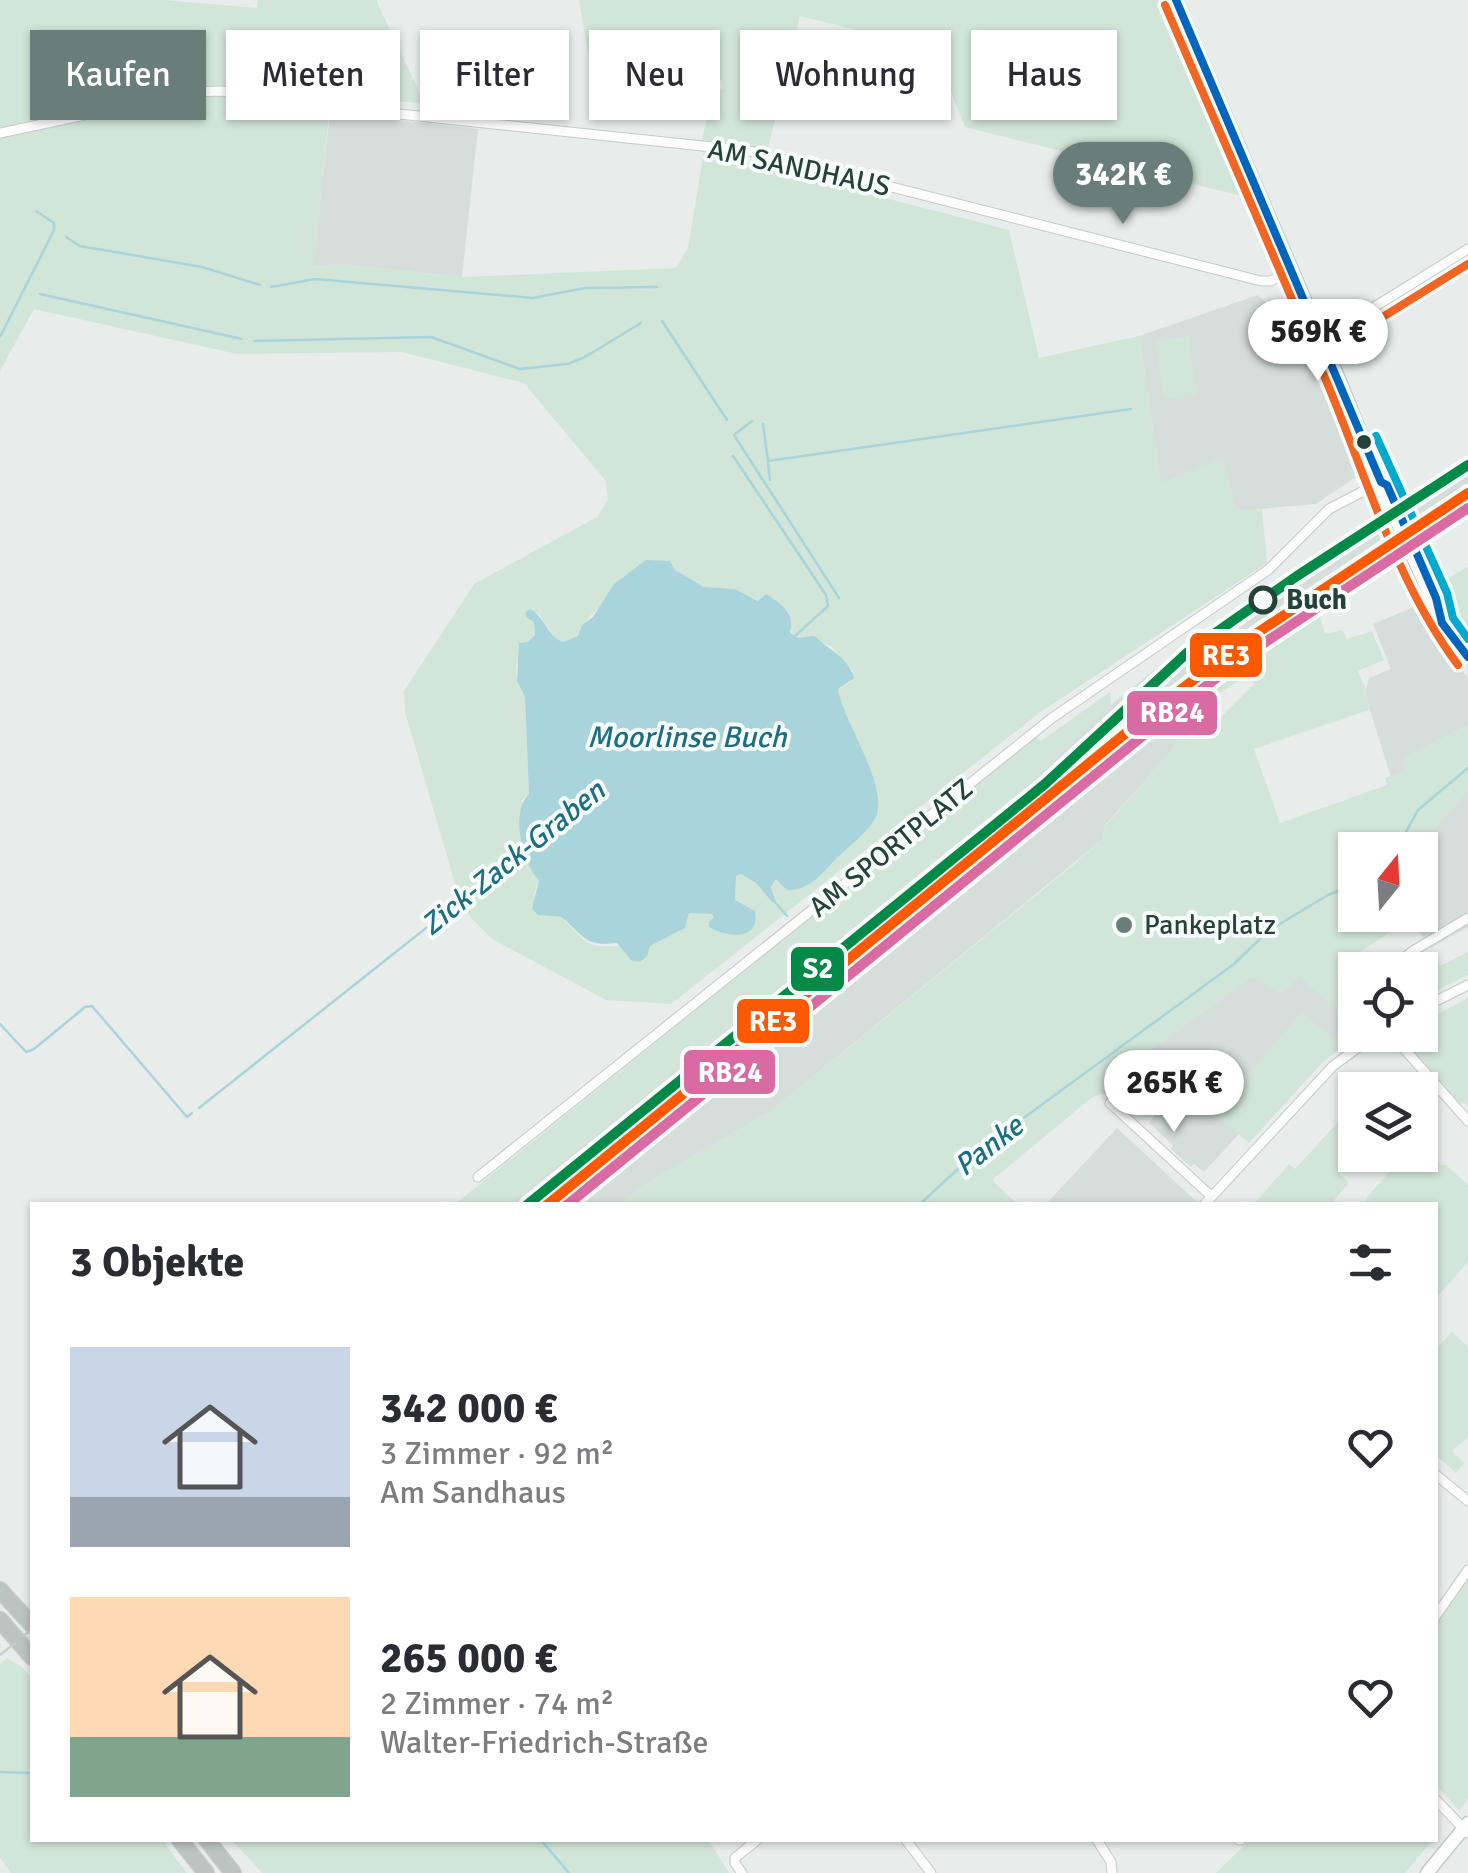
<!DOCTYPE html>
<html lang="de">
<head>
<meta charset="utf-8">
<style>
	:root { --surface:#fff; --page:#f7f7f7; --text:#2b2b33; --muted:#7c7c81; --accent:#697e78 }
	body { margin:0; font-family:Signika,sans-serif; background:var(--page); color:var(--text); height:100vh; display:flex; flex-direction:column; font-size:38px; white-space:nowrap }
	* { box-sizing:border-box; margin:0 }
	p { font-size:32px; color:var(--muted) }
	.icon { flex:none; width:55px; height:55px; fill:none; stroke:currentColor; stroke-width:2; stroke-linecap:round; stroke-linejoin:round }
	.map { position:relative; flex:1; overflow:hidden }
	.details { position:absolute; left:30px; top:1202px; width:1408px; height:640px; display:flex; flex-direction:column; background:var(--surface); border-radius:0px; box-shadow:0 2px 8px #0004 }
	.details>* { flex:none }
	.guide { position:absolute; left:30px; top:30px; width:1410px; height:90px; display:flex; gap:20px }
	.needle { width:65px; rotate:18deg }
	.controls { position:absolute; left:1338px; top:832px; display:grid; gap:20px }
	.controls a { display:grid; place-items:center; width:100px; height:100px; border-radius:0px; background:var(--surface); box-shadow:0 2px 8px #0004; font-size:50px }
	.price { position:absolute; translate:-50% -85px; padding:0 22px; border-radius:35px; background:#fff; color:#222; font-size:32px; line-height:65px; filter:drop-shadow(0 2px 5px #0008) }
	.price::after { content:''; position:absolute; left:50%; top:60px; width:30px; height:22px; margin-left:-15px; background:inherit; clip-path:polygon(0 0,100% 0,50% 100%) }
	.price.selected { background:var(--accent); color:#fff }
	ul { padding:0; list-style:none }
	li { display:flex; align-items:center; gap:30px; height:250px; padding:0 40px }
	li span { display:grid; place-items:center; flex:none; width:280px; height:200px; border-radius:0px; color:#555 }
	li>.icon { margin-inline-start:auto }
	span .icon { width:120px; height:120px; fill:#fffc; stroke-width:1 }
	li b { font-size:42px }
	h2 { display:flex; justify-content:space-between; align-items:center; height:120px; padding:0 40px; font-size:42px }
	.chip { padding:0 35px; border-radius:0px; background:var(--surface); box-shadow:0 2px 8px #0004; font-size:35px; line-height:90px }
	.chip.selected { background:var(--accent); color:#fff }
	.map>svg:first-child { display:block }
</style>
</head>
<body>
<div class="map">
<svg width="1468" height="1873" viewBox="0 0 1468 1873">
	<rect width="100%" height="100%" fill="#e8edeb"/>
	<!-- built -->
	<g fill="#d6dedb">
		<path d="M330 112 478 129 462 277 338 264 313 267Z"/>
		<path d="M1258 295 1291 325 1309 348 1362 473 1316 504 1237 511 1222 458 1161 484 1139 336Z"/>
		<path d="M1468 458V510L1420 540 1402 501Z"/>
		<path d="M1381 514 1398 551 1248 655 1171 722 1179 732 1173 750 1105 825 1103 839 771 1111 648 1183 619 1205H508L1013 798 1111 705 1179 650Z"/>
		<path d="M1421 604 1446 655 1468 677V725L1403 759 1406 770 1391 777 1365 694 1369 678 1391 669 1373 624Z"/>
		<path d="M1468 790V927L1431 948 1408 915H1420V879L1429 873 1420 857 1435 847 1430 834Z"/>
		<path d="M1302 941 1355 993V1035H1358L1338 1048 1307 1077 1298 1070 1204 1172 1194 1164 1191 1167 1171 1149 1173 1145 1149 1123 1165 1103 1130 1070 1147 1052Z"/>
		<path d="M1117 1128 1199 1204 1198 1205H1045Z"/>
	</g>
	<!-- green -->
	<g fill="#d1e6d8" fill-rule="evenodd">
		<path d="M0 0H163L257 8 258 0H376L425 104 331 94 314 267 338 264 462 277 676 268 688 248 704 151 1009 230 1039 358 1139 336 1161 483 1222 457 1237 511 1262 509 1267 563 1039 713 671 1004 606 1000 492 939 470 917 456 887 405 712 404 691 474 584 597 517 608 499 606 481 524 383 402 352 237 354 34 309 0 371ZM675 570 704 587 735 589 759 601 766 594 787 610 792 635 806 639 815 636 821 643 831 646 853 671 850 682 838 689C843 721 883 780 879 808 876 825 856 839 844 851 825 870 816 885 788 890L776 879 771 887 775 895 772 902 756 883 740 874 736 876 735 900 755 911 715 917 712 913 689 912 685 928 650 946H598L587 943 561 917 538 915 534 895 539 879 522 800 529 794 525 697 517 681 516 666 535 636 534 622 538 613 555 638 563 642 578 636C592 598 641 586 675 570Z"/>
		<path d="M579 0H1165L1246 197 965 127 934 49 800 16 768 149 702 140 713 90H723L722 82 713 72 702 75 633 64 630 76 591 70Z"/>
		<path d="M1188 336 1197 394 1164 399 1155 341Z"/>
		<path d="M1468 567V641L1440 582Z"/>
		<path d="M1317 606 1325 634 1342 630 1347 639 1372 631 1384 660 1358 671 1367 692 1369 710 1254 749 1280 823 1387 785 1385 778 1406 770 1403 759 1468 725V790L1430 834 1435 847 1420 857V850H1355V915H1406L1409 920 1354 956 1362 970H1357L1350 961 1343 963 1342 970 1336 972 1355 993V1035H1358L1323 1062 1249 1143 1214 1114 1302 1012 1333 1039 1350 1021 1299 976 1282 994 1252 977 1147 1052 1110 1095 1100 1094 1090 1099 992 1180 1018 1205H619L648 1183 771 1111 1073 865 1103 839 1105 826 1173 750 1178 732 1170 722 1199 698 1205 703 1215 723 1254 684 1247 676 1214 697 1207 691 1248 655Z"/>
		<path d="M1110 692 1111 705 1013 798 508 1205H454L1036 736 1041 741Z"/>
		<path d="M1468 952V975L1420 999V979L1429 973 1426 966 1436 960 1440 966Z"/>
		<path d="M1468 998V1106L1465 1103 1458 1104 1399 1037 1420 1035V1023Z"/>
		<path d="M1355 1103 1357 1155 1340 1174 1349 1183 1330 1205H1253L1289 1164 1295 1169Z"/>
		<path d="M1430 1127 1438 1135 1427 1147 1439 1158 1437 1161 1442 1166 1445 1164 1468 1185V1262L1435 1299V1205H1364L1366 1198 1405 1155H1420V1139Z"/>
		<path d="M1452 1332 1468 1347V1437L1452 1451 1464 1463 1456 1473 1435 1454V1350Z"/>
		<path d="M1468 1578V1799L1459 1810 1435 1784V1626Z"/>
		<path d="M7 1658 22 1667 32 1680V1840H162L187 1873H11L0 1858V1664Z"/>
		<path d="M232 1840H709L729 1873H262Z"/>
		<path d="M1250 1840H1433L1405 1873H1216Z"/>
	</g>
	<!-- water -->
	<path fill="#a9d4db" d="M646 560 670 561 675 570 704 587 735 589 758 601 766 594C780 602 796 614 790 632 798 642 806 635 815 636 828 650 848 656 854 678L838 689C843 722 892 790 875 819 866 834 849 846 837 858 822 873 810 891 787 890L776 879 771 887 776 902H772L756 883 741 874 736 876 735 900 755 911C761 941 727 938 709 927V922L714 917 712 914 689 913 685 928 650 946 647 956 640 962 631 960 617 943C584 947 585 936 561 917L538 915 532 909 539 880C522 863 510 812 529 794L525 697 517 681 519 643 528 642 535 635 534 622 526 617V612L530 609C545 617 547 636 563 642L578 636 582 625 593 617 614 584Z"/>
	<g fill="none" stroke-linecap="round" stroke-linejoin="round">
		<!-- stream -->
		<g stroke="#a9d4db" stroke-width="2.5">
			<path d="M66 237 80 246 202 267 260 285"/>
			<path d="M271 287 315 279 533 298 585 288 657 287"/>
			<path d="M40 294 242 339"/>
			<path d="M662 321 727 420"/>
			<path d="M0 337 54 230V223L36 211"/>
			<path d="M254 341 431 337 520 369 567 364 585 357 641 323"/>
			<path d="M752 421 734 435 839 598"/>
			<path d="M763 424 768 461 1131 409"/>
			<path d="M733 456 826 595 828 606 795 636"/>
			<path d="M768 462 770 480"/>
			<path d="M1396 850 1418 810 1468 768"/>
			<path d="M775 902 787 916"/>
			<path d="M0 1024 26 1052 34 1049 85 1007 92 1006 187 1117 192 1113"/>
			<path d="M199 1108 522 852"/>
			<path d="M919 1205 973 1155 1234 964 1268 931 1328 895 1355 884"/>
			<path d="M0 1772 32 1773"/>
			<path d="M541 1840 569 1873"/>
		</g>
		<defs>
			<g id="minor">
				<path d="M0 133 192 92 222 91 333 107 750 151 1261 281H1271L1291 270"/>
				<path d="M1321 340 1468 249"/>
				<path d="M1388 970 1413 951 1468 918"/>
				<path d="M1420 1009 1468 985"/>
				<path d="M1392 1035 1468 1121"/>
				<path d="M1110 1103 1211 1196"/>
				<path d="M478 1177 1052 718 1268 570 1329 509 1381 482 1385 484"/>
				<path d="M1204 1205 1333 1066 1375 1035"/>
				<path d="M1435 1474 1468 1501"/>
				<path d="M1435 1617 1468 1570"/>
				<path d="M1435 1799 1468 1833"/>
				<path d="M906 1840 931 1873"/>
				<path d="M1097 1840 1111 1862 1112 1873"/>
				<path d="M1239 1840H1241"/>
				<path d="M742 1873 735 1863V1858L757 1840"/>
			</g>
			<g id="secondary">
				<path d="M1176 0 1341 384 1391 509 1443 624 1468 657"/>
				<path d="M1427 1873 1468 1823"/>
			</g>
			<g id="motorway">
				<path d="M0 1590 32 1625"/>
				<path d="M0 1620 32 1657"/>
				<path d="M180 1840 206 1873"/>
				<path d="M207 1840 233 1873"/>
			</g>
		</defs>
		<!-- minor casing -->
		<use href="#minor" stroke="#c5cac8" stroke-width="11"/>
		<!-- secondary casing -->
		<use href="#secondary" stroke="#c3cbc8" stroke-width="15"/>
		<!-- motorway casing -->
		<use href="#motorway" stroke="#c3ccc9" stroke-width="18"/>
		<!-- minor -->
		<use href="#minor" stroke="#fcfcfc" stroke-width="9"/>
		<!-- secondary -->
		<use href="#secondary" stroke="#fcfcfc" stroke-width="12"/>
		<!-- motorway -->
		<use href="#motorway" stroke="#bcc4c2" stroke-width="15"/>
		<!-- tram -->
		<g stroke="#c9cdcc" stroke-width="2.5">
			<path d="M1418 498 1468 472"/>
			<path d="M1424 514 1456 490"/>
		</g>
		<!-- rail -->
		<g stroke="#c9cdcc" stroke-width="2.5" stroke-dasharray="20 10" stroke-linecap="butt">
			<path d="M1416 534 1468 500"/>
			<path d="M557 1205 1157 715 1245 648 1396 547"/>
			<path d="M0 1655 32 1629"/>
		</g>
		<defs>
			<path id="bus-1" d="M1176 0 1381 482 1387 485 1436 598 1442 623 1468 657"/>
			<g id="bus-2">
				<path d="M1165 5C1220 133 1277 261 1330 390 1368 482 1398 585 1458 665"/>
				<path d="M1328 351 1468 264"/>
			</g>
			<path id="bus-3" d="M1376 436 1447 593 1453 618 1468 639"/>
		</defs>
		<!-- bus-1 casing -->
		<use href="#bus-1" stroke="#f7fbf9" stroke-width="15"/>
		<!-- bus-2 casing -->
		<use href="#bus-2" stroke="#f7fbf9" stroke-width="15"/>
		<!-- bus-3 casing -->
		<use href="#bus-3" stroke="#f7fbf9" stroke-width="15"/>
		<!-- bus-1 -->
		<use href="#bus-1" stroke="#0065bd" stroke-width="8"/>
		<!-- bus-2 -->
		<use href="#bus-2" stroke="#f26522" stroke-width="8"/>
		<!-- bus-3 -->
		<use href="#bus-3" stroke="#00a9ce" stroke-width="8"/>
		<defs>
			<path id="rail-1" d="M547 1205 1153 711 1239 645 1468 493"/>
			<path id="rail-2" d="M527 1205 1045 784 1188 652 1297 576 1468 465"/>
			<path id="rail-3" d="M567 1205 1161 721 1246 655 1468 508"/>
		</defs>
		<!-- rail-1 casing -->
		<use href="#rail-1" stroke="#f7fbf9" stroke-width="18"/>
		<!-- rail-2 casing -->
		<use href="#rail-2" stroke="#f7fbf9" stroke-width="18"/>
		<!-- rail-3 casing -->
		<use href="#rail-3" stroke="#f7fbf9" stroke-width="18"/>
		<!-- rail-1 -->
		<use href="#rail-1" stroke="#ff5900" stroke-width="10"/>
		<!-- rail-2 -->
		<use href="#rail-2" stroke="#018a47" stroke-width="10"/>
		<!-- rail-3 -->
		<use href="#rail-3" stroke="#da6ba2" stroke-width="10"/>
	</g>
	<!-- markers -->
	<circle fill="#24423a" stroke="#f7fbf9" stroke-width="4" cx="1364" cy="442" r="9"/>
	<circle fill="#f7fbf9" stroke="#24423a" stroke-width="5" cx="1263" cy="600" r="12"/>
	<circle fill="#697e78" stroke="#f7fbf9" stroke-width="4" cx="1124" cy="925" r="10"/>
	<g text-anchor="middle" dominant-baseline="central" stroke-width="8" stroke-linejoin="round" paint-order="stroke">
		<!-- street labels -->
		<g font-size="28" fill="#24423a" stroke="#f7fbf9">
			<text transform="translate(799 168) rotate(12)">AM SANDHAUS</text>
			<text transform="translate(891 848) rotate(-39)">AM SPORTPLATZ</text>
		</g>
		<!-- stop labels -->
		<g font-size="28" font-weight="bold" fill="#24423a" stroke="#f7fbf9" text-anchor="start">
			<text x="1286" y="600">Buch</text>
		</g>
		<!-- poi labels -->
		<g font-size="28" fill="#24423a" stroke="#f7fbf9" text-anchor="start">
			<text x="1144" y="925">Pankeplatz</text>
		</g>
		<!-- water labels -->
		<g font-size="30" font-style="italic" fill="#1c6f80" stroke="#f7fbf9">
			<text x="687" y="737">Moorlinse Buch</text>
			<text transform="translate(513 858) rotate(-39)">Zick-Zack-Graben</text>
			<text transform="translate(989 1146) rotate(-38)">Panke</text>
		</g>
	</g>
	<g stroke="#f7fbf9" stroke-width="4">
		<rect x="1188" y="631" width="76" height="48" rx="10" fill="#ff5900"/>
		<rect x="1125" y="689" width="94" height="48" rx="10" fill="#da6ba2"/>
		<rect x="789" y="945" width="57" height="48" rx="10" fill="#018a47"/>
		<rect x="735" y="997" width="76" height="48" rx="10" fill="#ff5900"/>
		<rect x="682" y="1048" width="95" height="48" rx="10" fill="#da6ba2"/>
	</g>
	<g font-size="28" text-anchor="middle" font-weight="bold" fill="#fff">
		<text x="1226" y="665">RE3</text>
		<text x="1172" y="722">RB24</text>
		<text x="818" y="978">S2</text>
		<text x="773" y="1031">RE3</text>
		<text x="730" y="1082">RB24</text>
	</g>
</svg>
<div class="controls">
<a><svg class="needle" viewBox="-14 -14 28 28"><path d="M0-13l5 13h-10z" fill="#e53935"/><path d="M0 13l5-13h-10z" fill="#7c7c81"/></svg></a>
<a><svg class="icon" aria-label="locate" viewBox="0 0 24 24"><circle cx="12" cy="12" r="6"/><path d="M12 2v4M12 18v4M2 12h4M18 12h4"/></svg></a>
<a><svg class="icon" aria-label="layers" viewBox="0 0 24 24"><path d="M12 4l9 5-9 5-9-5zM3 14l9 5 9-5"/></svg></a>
</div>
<b class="price selected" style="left:1123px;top:227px">342K €</b>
<b class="price" style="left:1318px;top:384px">569K €</b>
<b class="price" style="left:1174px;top:1135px">265K €</b>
<div class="guide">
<a class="chip selected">Kaufen</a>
<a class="chip">Mieten</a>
<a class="chip">Filter</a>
<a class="chip">Neu</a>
<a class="chip">Wohnung</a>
<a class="chip">Haus</a>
</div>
<section class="details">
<h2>3 Objekte<svg class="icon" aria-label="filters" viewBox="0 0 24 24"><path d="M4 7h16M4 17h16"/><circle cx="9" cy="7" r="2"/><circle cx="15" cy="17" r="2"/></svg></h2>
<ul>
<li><span style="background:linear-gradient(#c9d6e8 75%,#9aa5b1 0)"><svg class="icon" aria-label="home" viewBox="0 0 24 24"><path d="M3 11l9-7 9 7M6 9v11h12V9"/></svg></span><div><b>342 000 €</b><p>3 Zimmer · 92 m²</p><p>Am Sandhaus</p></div><svg class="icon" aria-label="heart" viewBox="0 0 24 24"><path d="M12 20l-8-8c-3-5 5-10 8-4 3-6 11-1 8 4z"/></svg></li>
<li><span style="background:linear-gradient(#ffd9b3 70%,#7fa58c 0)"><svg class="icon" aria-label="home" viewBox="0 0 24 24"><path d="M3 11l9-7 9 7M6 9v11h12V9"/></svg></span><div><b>265 000 €</b><p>2 Zimmer · 74 m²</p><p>Walter-Friedrich-Straße</p></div><svg class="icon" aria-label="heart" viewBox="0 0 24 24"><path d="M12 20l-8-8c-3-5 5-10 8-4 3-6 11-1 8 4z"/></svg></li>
</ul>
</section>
</div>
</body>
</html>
